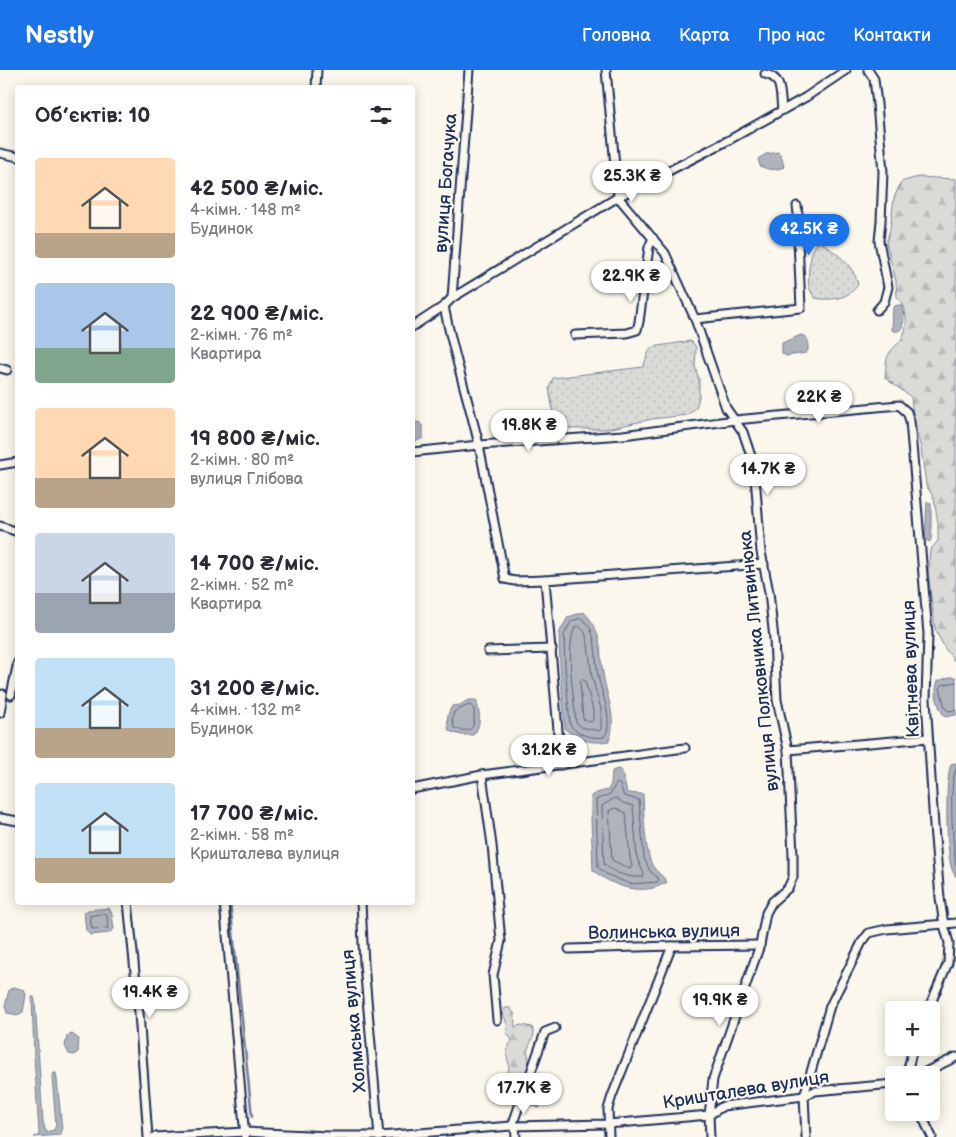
<!DOCTYPE html>
<html lang="uk">
<head>
<meta charset="utf-8">
<style>
	:root { --surface:#fff; --page:#f2f2f3; --text:#2b2b33; --muted:#7c7c81; --accent:#1a73e8 }
	body { margin:0; font-family:"Balsamiq Sans",sans-serif; background:var(--page); color:var(--text); height:100vh; display:flex; flex-direction:column; font-size:19px; white-space:nowrap }
	* { box-sizing:border-box; margin:0 }
	p { font-size:16px; color:var(--muted) }
	.icon { flex:none; width:28px; height:28px; fill:none; stroke:currentColor; stroke-width:2; stroke-linecap:round; stroke-linejoin:round }
	.map { position:relative; flex:1; overflow:hidden }
	.panel { position:absolute; left:15px; top:15px; width:400px; height:820px; display:flex; flex-direction:column; background:var(--surface); border-radius:5px; box-shadow:0 2px 12px #0003 }
	.panel>* { flex:none }
	.controls { position:absolute; left:885px; top:931px; display:grid; gap:10px }
	.controls a { display:grid; place-items:center; width:55px; height:55px; border-radius:5px; background:var(--surface); box-shadow:0 2px 12px #0003; font-size:25px }
	.price { position:absolute; translate:-50% -42px; padding:0 11px; border-radius:18px; background:#fff; color:#222; font-size:16px; line-height:32px; filter:drop-shadow(0 1px 2px #0008) }
	.price::after { content:''; position:absolute; left:50%; top:30px; width:15px; height:11px; margin-left:-8px; background:inherit; clip-path:polygon(0 0,100% 0,50% 100%) }
	.price.on { background:var(--accent); color:#fff }
	ul { padding:0; list-style:none }
	li { display:flex; align-items:center; gap:15px; height:125px; padding:0 20px }
	li span { display:grid; place-items:center; flex:none; width:140px; height:100px; border-radius:5px; color:#555 }
	li>.icon { margin-inline-start:auto }
	span .icon { width:60px; height:60px; fill:#fffc; stroke-width:1 }
	li b { font-size:21px }
	h2 { display:flex; justify-content:space-between; align-items:center; height:60px; padding:0 20px; font-size:21px }
	header { display:flex; align-items:center; gap:30px; box-sizing:border-box; height:70px; padding:0 25px; background:var(--accent); color:#fff }
	header strong { font-size:24px }
	nav { display:flex; gap:28px; margin-inline-start:auto; font-size:18px }
	.map>svg:first-child { display:block }
</style>
</head>
<body>
<header>
<strong>Nestly</strong>
<nav><a>Головна</a><a>Карта</a><a>Про нас</a><a>Контакти</a></nav>
</header>
<div class="map">
<svg width="956" height="1067" viewBox="0 0 956 1067">
	<defs>
		<pattern id="grass-dots" width="8" height="8" patternUnits="userSpaceOnUse" patternTransform="scale(1.25)"><rect width="8" height="8" fill="#dadad7"/><path d="M2 2h.1M6 6h.1" fill="none" stroke="#babbbb" stroke-width="1.8" stroke-linecap="round"/></pattern>
		<pattern id="forest-firs" width="22" height="20" patternUnits="userSpaceOnUse" patternTransform="scale(1.25)"><rect width="22" height="20" fill="#dadad7"/><path d="M5 1l3.5 6h-7zM16 11l3.5 6h-7z" fill="#babbbb"/></pattern>
	</defs>
	<rect width="100%" height="100%" fill="#fbf7ec"/>
	<filter id="ink" filterUnits="userSpaceOnUse"><feTurbulence type="fractalNoise" baseFrequency=".02" numOctaves="2"/><feDisplacementMap in="SourceGraphic" scale="10" xChannelSelector="R" yChannelSelector="G"/><feConvolveMatrix kernelMatrix="1 2 1 2 8 2 1 2 1" color-interpolation-filters="sRGB"/></filter>
	<g filter="url(#ink)">
		<!-- grass -->
		<g fill="url(#grass-dots)" stroke="#7a849a">
			<path d="M820 171C837 184 853 194 858 214 850 229 830 231 815 228 813 225 810 221 809 217 807 206 810 176 820 171Z"/>
			<path d="M691 271 696 277 695 297 699 309V327L696 338 687 345 652 349 607 359H575L564 357 558 352 553 342 549 318 553 308 643 297C646 290 647 283 652 277Z"/>
		</g>
		<!-- forest -->
		<g fill="url(#forest-firs)" stroke="#7a849a">
			<path d="M918 107 956 109V593L944 577 935 559 928 502 930 480 938 471V454L934 428 926 415 921 378 914 353 911 327 885 308C886 301 885 290 889 284 892 278 899 274 902 268 909 256 907 237 897 227L896 211 886 173 890 159 894 128 901 112Z"/>
			<path d="M505 938H510L514 943 515 957 521 955 532 957 534 965 527 981C532 992 525 1005 521 1016L515 1018C503 1012 509 1005 509 994 508 991 506 986 507 982 508 971 517 974 506 962L508 957 503 943Z"/>
		</g>
		<!-- water -->
		<g fill="#afb3bb" stroke="#747e96">
			<path d="M778 82 781 85 784 97C775 101 768 100 760 96L758 89 766 84Z"/>
			<path d="M898 235H901C906 243 905 267 892 260L893 237Z"/>
			<path d="M801 265 806 267 808 271V280L806 283 786 286 782 283V273Z"/>
			<path d="M419 352 423 357V368L416 371 413 370V353Z"/>
			<path d="M927 432 931 433V470L929 472 925 469Z"/>
			<path d="M584 542C588 547 593 552 595 558 602 571 600 588 603 603 606 626 618 648 609 671 591 674 580 671 565 659L560 596 559 563 568 547Z"/>
			<path d="M950 607H956V645L945 647C938 638 933 622 938 611Z"/>
			<path d="M468 630H476C480 642 482 656 473 665H461L449 661C447 651 446 646 452 636L460 635Z"/>
			<path d="M956 693V807C954 804 952 800 951 796 946 779 945 709 951 694Z"/>
			<path d="M618 699 622 701 627 723 643 724C644 741 644 785 654 798 658 803 663 806 667 812 644 827 612 817 593 800L591 749V726L596 723 608 720 611 714 612 701Z"/>
			<path d="M109 838 112 844 114 859 109 863 90 865 86 860 84 843 88 840Z"/>
			<path d="M14 917 24 920 26 925 23 942 18 945 7 943 5 936 9 920Z"/>
			<path d="M32 927H34L35 931 43 1052 46 1062 54 1060 56 1055 52 1006 53 1003H56L57 1009 62 1060 60 1065 34 1067 38 1066 39 1063 34 985Z"/>
			<path d="M72 964 79 969 78 982 74 985 69 984 65 976 67 966Z"/>
			<path d="M537 1009 549 1013V1016L539 1038 528 1033V1031Z"/>
		</g>
		<g fill="none" stroke-linecap="round" stroke-linejoin="round">
			<!-- shore -->
			<g stroke="#566483" stroke-width="1">
				<path d="M581 548C585 551 589 555 591 560 597 574 595 591 598 606 601 621 615 654 604 667 591 669 579 665 570 655L565 596 564 565 571 552Z"/>
				<path d="M579 556 585 562 588 574 592 607 601 639V659L599 661 581 657 576 652C574 629 565 576 575 557Z"/>
				<path d="M582 609 585 611 593 640V650L591 652 583 649 580 612Z"/>
				<path d="M956 612 942 615 940 618 945 638 948 641 956 640"/>
				<path d="M470 635 474 639C475 656 474 665 454 658L452 649 454 642Z"/>
				<path d="M956 699C948 711 953 778 956 795"/>
				<path d="M618 713 620 715 624 726 639 730 644 788 650 801 659 809 657 812 630 814 606 804 598 797 596 730 610 724 616 714Z"/>
				<path d="M616 728 623 733 633 736 637 788 644 804 643 807C630 808 614 804 604 794L602 736Z"/>
				<path d="M616 738 626 743 630 788 632 796 630 799 612 790 609 741Z"/>
				<path d="M105 844 107 846 108 858 92 859 90 846Z"/>
			</g>
			<!-- stream -->
			<path stroke="#747e96" stroke-width="2.5" d="M230 832 252 1047"/>
			<defs>
				<g id="minor">
					<path d="M606 0 618 127 665 183 695 249 726 338 743 362 752 389 756 419 761 482 769 522 774 569 777 630 788 680 793 785V807L788 818 772 832 766 843 760 875 713 1009 709 1045 710 1067"/>
					<path d="M868 0 874 9 877 34 883 102 881 151 879 171 888 217 884 232 877 240"/>
					<path d="M765 4C783 7 780 25 782 40"/>
					<path d="M316 18 317 0"/>
					<path d="M0 83 18 87"/>
					<path d="M452 228 469 0"/>
					<path d="M444 236C453 283 468 328 479 375L623 365 735 350 899 335 907 342 910 351 928 564 926 629 934 756 940 828 944 855 949 873 948 893 928 940"/>
					<path d="M695 249 801 238 798 170 800 160 797 136"/>
					<path d="M412 257 444 236 452 228 618 127 729 70 806 27 846 0"/>
					<path d="M575 265 627 263 637 260 639 252 649 177 653 168"/>
					<path d="M0 298 7 300"/>
					<path d="M412 382 479 375 505 509 515 511 545 510"/>
					<path d="M0 395 18 392"/>
					<path d="M0 456 18 462"/>
					<path d="M488 581 552 579"/>
					<path d="M11 625 18 592"/>
					<path d="M0 643 3 624"/>
					<path d="M788 680 928 668"/>
					<path d="M561 695 545 510 764 494"/>
					<path d="M482 705 492 775 501 871 493 905 497 950"/>
					<path d="M412 719 482 705 685 678"/>
					<path d="M0 748 18 751"/>
					<path d="M128 832 139 943 148 1067"/>
					<path d="M224 832 245 1067"/>
					<path d="M361 832 364 894 379 1067"/>
					<path d="M569 879 672 876 760 875"/>
					<path d="M908 1005V999L913 978"/>
					<path d="M919 1005 956 987"/>
					<path d="M920 1042 932 1067"/>
					<path d="M512 1056 545 962 555 958"/>
					<path d="M515 1056 516 1067"/>
					<path d="M154 1067 245 1062 329 1066H379L512 1056 608 1054 709 1045 723 1036 804 1026 815 1021 894 1014"/>
					<path d="M609 1067 608 1039 612 1026 672 876"/>
					<path d="M806 1067 804 1026 830 936 862 872 869 863 887 859 956 853"/>
				</g>
			</defs>
			<!-- minor casing -->
			<use href="#minor" stroke="#1b2f5e" stroke-width="11"/>
			<!-- minor -->
			<use href="#minor" stroke="#fbf7ec" stroke-width="7"/>
		</g>
	</g>
	<g text-anchor="middle" dominant-baseline="central" stroke-width="4.5" stroke-linejoin="round" paint-order="stroke">
		<!-- street labels -->
		<g font-size="18" fill="#1b2f5e" stroke="#fbf7ec">
			<text transform="translate(446 113) rotate(-86)">вулиця Богачука</text>
			<text transform="translate(759 591) rotate(-96)">вулиця Полковника Литвинюка</text>
			<text transform="translate(911 599) rotate(-92)">Квітнева вулиця</text>
			<text transform="translate(664 862) rotate(-1)">Волинська вулиця</text>
			<text transform="translate(354 951) rotate(-95)">Холмська вулиця</text>
			<text transform="translate(746 1020) rotate(-9)">Кришталева вулиця</text>
		</g>
	</g>
</svg>
<div class="controls">
<a>+</a>
<a>−</a>
</div>
<b class="price" style="left:632px;top:133px">25.3K ₴</b>
<b class="price on" style="left:809px;top:186px">42.5K ₴</b>
<b class="price" style="left:631px;top:233px">22.9K ₴</b>
<b class="price" style="left:819px;top:354px">22K ₴</b>
<b class="price" style="left:529px;top:382px">19.8K ₴</b>
<b class="price" style="left:768px;top:426px">14.7K ₴</b>
<b class="price" style="left:549px;top:707px">31.2K ₴</b>
<b class="price" style="left:150px;top:949px">19.4K ₴</b>
<b class="price" style="left:720px;top:957px">19.9K ₴</b>
<b class="price" style="left:524px;top:1045px">17.7K ₴</b>
<section class="panel">
<h2>Об’єктів: 10<svg class="icon" aria-label="filters" viewBox="0 0 24 24"><path d="M4 7h16M4 17h16"/><circle cx="9" cy="7" r="2"/><circle cx="15" cy="17" r="2"/></svg></h2>
<ul>
<li><span style="background:linear-gradient(#ffd9b3 75%,#b9a48a 0)"><svg class="icon" aria-label="home" viewBox="0 0 24 24"><path d="M3 11l9-7 9 7M6 9v11h12V9"/></svg></span><div><b>42 500 ₴/міс.</b><p>4-кімн. · 148 m²</p><p>Будинок</p></div></li>
<li><span style="background:linear-gradient(#a9c7e8 65%,#7fa58c 0)"><svg class="icon" aria-label="home" viewBox="0 0 24 24"><path d="M3 11l9-7 9 7M6 9v11h12V9"/></svg></span><div><b>22 900 ₴/міс.</b><p>2-кімн. · 76 m²</p><p>Квартира</p></div></li>
<li><span style="background:linear-gradient(#ffd9b3 70%,#b9a48a 0)"><svg class="icon" aria-label="home" viewBox="0 0 24 24"><path d="M3 11l9-7 9 7M6 9v11h12V9"/></svg></span><div><b>19 800 ₴/міс.</b><p>2-кімн. · 80 m²</p><p>вулиця Глібова</p></div></li>
<li><span style="background:linear-gradient(#c9d6e8 60%,#9aa5b1 0)"><svg class="icon" aria-label="home" viewBox="0 0 24 24"><path d="M3 11l9-7 9 7M6 9v11h12V9"/></svg></span><div><b>14 700 ₴/міс.</b><p>2-кімн. · 52 m²</p><p>Квартира</p></div></li>
<li><span style="background:linear-gradient(#bfe0f5 70%,#b9a48a 0)"><svg class="icon" aria-label="home" viewBox="0 0 24 24"><path d="M3 11l9-7 9 7M6 9v11h12V9"/></svg></span><div><b>31 200 ₴/міс.</b><p>4-кімн. · 132 m²</p><p>Будинок</p></div></li>
<li><span style="background:linear-gradient(#bfe0f5 75%,#b9a48a 0)"><svg class="icon" aria-label="home" viewBox="0 0 24 24"><path d="M3 11l9-7 9 7M6 9v11h12V9"/></svg></span><div><b>17 700 ₴/міс.</b><p>2-кімн. · 58 m²</p><p>Кришталева вулиця</p></div></li>
</ul>
</section>
</div>
</body>
</html>
